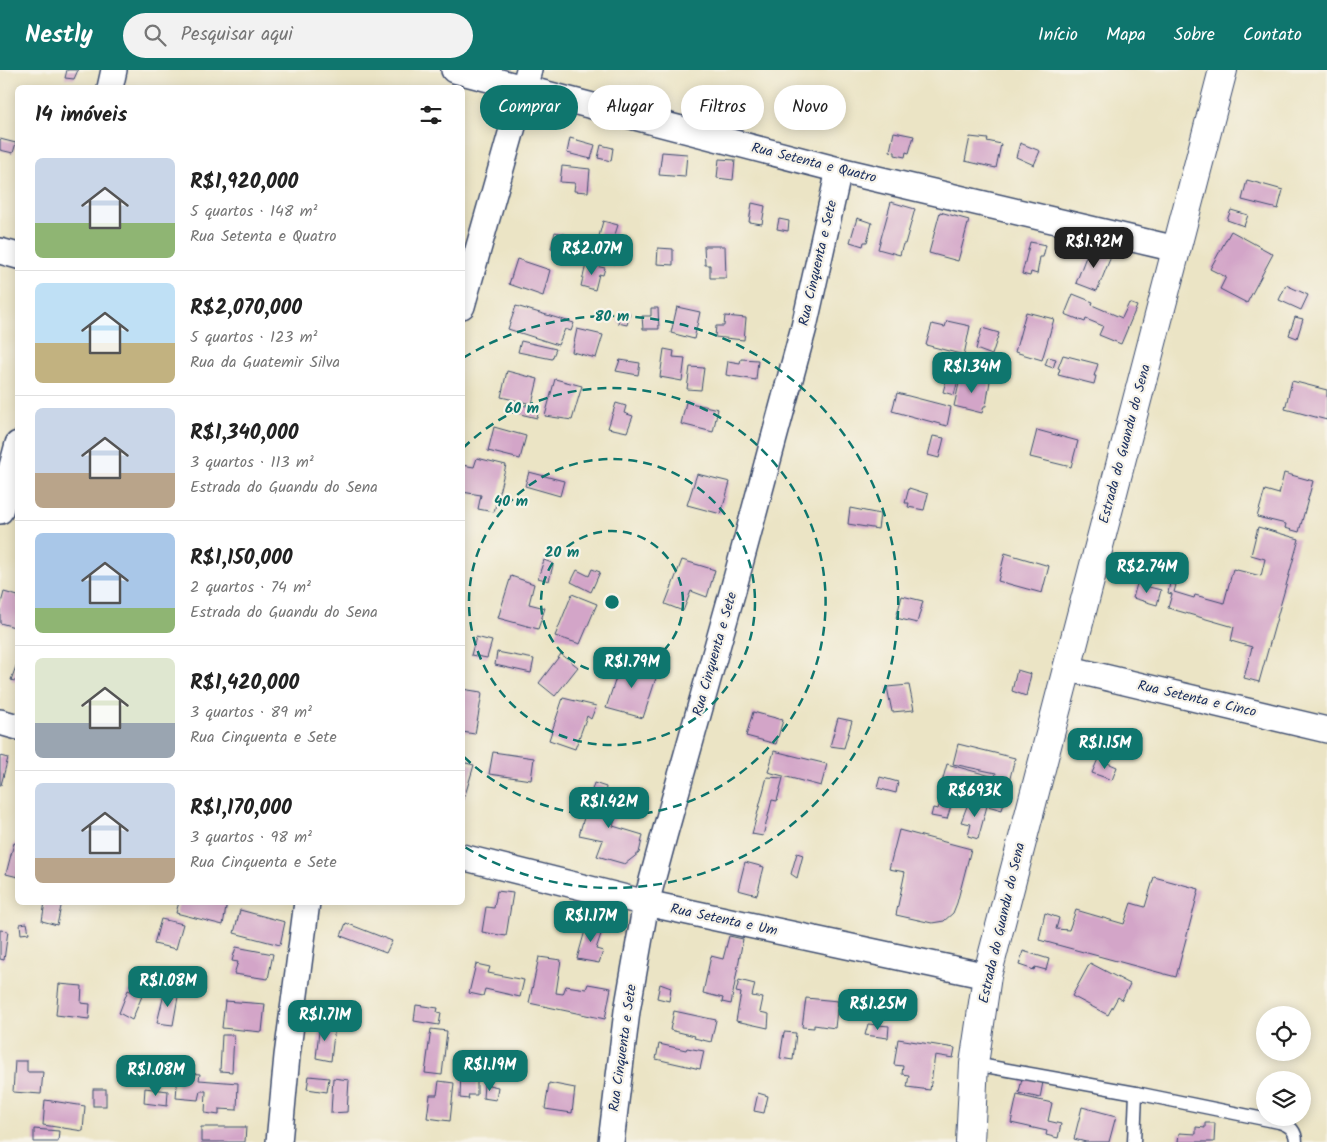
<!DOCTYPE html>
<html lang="pt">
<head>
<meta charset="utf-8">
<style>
	:root { --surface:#fff; --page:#f2f2f2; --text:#222; --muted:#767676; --line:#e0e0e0; --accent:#0f766e }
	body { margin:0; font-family:Kalam,sans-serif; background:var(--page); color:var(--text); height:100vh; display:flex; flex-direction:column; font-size:19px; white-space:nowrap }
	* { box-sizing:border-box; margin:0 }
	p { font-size:16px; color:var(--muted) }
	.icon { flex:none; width:28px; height:28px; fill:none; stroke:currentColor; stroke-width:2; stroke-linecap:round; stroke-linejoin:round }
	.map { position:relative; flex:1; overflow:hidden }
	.details { position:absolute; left:15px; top:15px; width:450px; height:820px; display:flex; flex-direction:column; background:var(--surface); border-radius:8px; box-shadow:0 2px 12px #0003 }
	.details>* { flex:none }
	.top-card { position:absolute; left:480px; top:15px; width:475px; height:45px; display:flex; gap:10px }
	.tools { position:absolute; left:1256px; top:936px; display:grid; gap:10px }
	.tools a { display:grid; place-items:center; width:55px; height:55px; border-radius:50%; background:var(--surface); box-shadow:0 2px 12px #0003; font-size:25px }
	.price { position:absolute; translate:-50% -42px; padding:0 11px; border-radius:10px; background:var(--accent); color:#fff; font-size:16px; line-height:32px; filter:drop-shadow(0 1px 2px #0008) }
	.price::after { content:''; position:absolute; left:50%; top:30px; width:15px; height:11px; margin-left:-8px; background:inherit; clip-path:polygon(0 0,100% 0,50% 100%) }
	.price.on { background:#222; color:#fff }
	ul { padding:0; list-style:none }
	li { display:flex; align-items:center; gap:15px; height:125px; padding:0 20px }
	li+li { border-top:1px solid var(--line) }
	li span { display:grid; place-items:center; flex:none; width:140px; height:100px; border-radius:8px; color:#555 }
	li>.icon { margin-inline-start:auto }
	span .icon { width:60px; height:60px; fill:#fffc; stroke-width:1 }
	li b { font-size:21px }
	h2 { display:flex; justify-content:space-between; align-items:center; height:60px; padding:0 20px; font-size:21px }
	.pill { padding:0 18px; border-radius:22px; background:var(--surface); box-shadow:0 2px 12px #0003; font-size:18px; line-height:45px }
	.pill.on { background:var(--accent); color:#fff }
	header { display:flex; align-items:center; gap:30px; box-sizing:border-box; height:70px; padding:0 25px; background:var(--accent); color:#fff }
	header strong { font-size:24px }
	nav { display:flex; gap:28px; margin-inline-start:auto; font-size:18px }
	.search { width:350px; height:45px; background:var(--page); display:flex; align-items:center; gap:12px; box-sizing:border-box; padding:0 18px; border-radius:28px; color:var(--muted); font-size:19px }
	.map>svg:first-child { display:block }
</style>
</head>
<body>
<header>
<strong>Nestly</strong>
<div class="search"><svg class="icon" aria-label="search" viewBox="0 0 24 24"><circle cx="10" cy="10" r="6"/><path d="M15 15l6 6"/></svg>Pesquisar aqui</div>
<nav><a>Início</a><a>Mapa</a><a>Sobre</a><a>Contato</a></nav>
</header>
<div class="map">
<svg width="1327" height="1072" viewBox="0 0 1327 1072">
	<rect width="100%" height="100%" fill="#f7f3e8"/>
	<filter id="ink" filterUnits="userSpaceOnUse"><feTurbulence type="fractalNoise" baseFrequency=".02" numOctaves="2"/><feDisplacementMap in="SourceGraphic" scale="10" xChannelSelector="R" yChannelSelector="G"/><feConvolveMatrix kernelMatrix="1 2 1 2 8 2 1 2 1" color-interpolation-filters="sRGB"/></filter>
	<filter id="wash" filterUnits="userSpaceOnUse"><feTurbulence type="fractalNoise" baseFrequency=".0096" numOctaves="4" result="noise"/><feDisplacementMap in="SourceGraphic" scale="20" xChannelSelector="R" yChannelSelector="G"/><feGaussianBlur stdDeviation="1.12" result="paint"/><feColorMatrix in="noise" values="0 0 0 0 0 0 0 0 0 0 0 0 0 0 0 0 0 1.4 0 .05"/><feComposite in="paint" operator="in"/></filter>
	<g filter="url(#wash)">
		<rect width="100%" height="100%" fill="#ebe4c5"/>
		<g id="blocks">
			<!-- building -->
			<g fill="#d3a5c8">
				<path d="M67 0H78L74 9 65 8Z"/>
				<path d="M894 62 914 66 909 83 906 82 905 87 895 85V82L890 81Z"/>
				<path d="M970 67 988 69 987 71 1001 74 996 98 965 91Z"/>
				<path d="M570 68 595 75 591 89 567 83Z"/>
				<path d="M0 69 16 73 13 83 0 80Z"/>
				<path d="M1020 73 1040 81 1034 95 1016 87Z"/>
				<path d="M601 75 613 78 611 91 598 88Z"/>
				<path d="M662 82 687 84 685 107 659 105Z"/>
				<path d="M719 89 735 90 733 110 717 108Z"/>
				<path d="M562 96 590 99 588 122 574 121 575 113 560 112Z"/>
				<path d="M1247 110 1283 120 1278 139 1242 130Z"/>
				<path d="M891 132 915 139 905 174H903L900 185 878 179Z"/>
				<path d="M752 133 765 136 762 154 749 152Z"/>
				<path d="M1231 140 1248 145 1244 156 1227 150Z"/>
				<path d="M940 142 969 150 958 191 929 183Z"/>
				<path d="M857 148 872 153 867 172H864L863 176 850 172Z"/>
				<path d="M779 149 789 151 788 161 777 159Z"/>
				<path d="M603 151 618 155 613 171 625 174 620 190 617 189 615 194 610 192 611 190 594 185Z"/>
				<path d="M1231 161 1273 184 1247 233 1220 219 1226 207 1210 199Z"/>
				<path d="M555 162 568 165 564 181 551 178Z"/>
				<path d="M1030 172 1046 175 1043 187H1040L1037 204 1031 202 1030 206 1022 204Z"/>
				<path d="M704 176H725L726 208H710V195H705Z"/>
				<path d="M658 178 673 179V195L657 194Z"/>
				<path d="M1096 178 1112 184 1097 221 1076 213 1087 184 1093 186Z"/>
				<path d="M517 189 550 200 543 226 509 214Z"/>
				<path d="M586 194 605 198 603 205 599 204 595 220 581 216Z"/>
				<path d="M1286 215 1308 225 1301 240 1279 230Z"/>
				<path d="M1073 224 1093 232 1092 235 1122 248 1129 233 1137 236 1121 274 1099 265 1103 256 1086 249 1085 252 1065 244Z"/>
				<path d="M516 236 574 253 571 261 565 259 558 275 508 259Z"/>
				<path d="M677 237 700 242 694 269 671 263Z"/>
				<path d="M651 238H658L659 259H643L642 246H651Z"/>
				<path d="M620 241 630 243 627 255 618 253Z"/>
				<path d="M1026 242 1054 249 1042 290 1015 282Z"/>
				<path d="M725 246 746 248 744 270 715 267 716 256H724Z"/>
				<path d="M1295 247 1303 249 1297 268 1289 265Z"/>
				<path d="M947 251 970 256 964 285 926 275 932 254 945 257Z"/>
				<path d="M982 258 999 263 992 285 976 279Z"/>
				<path d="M577 259 603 265 596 288 572 282Z"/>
				<path d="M521 271 556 279 552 289 518 282Z"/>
				<path d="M664 279 674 281 673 287 685 288 682 311 660 307Z"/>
				<path d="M1063 285 1098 294 1094 306H1096L1094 314 1058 305 1060 299 1058 298Z"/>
				<path d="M1048 287 1056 289 1053 298 1045 295Z"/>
				<path d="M741 289 758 290 756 310 726 305 728 291 740 293Z"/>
				<path d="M620 290 640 293 638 305 616 301Z"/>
				<path d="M690 297 704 298 701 320 687 319Z"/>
				<path d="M949 300 960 303 954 325 943 322Z"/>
				<path d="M507 301 538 309 532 334 501 327Z"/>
				<path d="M961 305 990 311 986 336H984L982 343 954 336Z"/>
				<path d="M555 309 582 316 572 350 545 346Z"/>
				<path d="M1292 311 1327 320V350L1285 339Z"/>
				<path d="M897 323 951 337 947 356 892 341Z"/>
				<path d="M686 332 718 339 713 362 681 354Z"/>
				<path d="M616 333 626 336 624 343 633 346 627 362 608 358Z"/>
				<path d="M522 335 539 339 537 348 520 344Z"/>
				<path d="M494 357 526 366 520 389 488 381Z"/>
				<path d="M1037 360 1078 371 1071 397 1030 387Z"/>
				<path d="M933 366 944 368 939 388 928 385Z"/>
				<path d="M477 388 506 395 494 442 478 439 481 425 462 422V395L474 397Z"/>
				<path d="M529 402 564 411 560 426 525 416Z"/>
				<path d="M1284 403 1313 411 1299 462 1285 458 1286 454 1257 447 1265 420 1279 424Z"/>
				<path d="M697 404 730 412 721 444 687 435Z"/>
				<path d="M909 418 928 424 924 440 908 437 909 433H905Z"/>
				<path d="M850 438 880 444 878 459 848 454Z"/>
				<path d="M1258 457 1299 469 1259 612 1244 608 1252 577 1231 571 1234 557 1168 538 1172 524 1168 523 1170 513 1176 515 1174 522 1194 528 1195 525 1224 533 1233 499 1261 506 1265 489 1251 485Z"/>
				<path d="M1005 483 1049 496 1042 523 998 511Z"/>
				<path d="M544 490 552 493 553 495 549 511 538 508Z"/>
				<path d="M682 490 715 500 707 527 691 521 683 541 665 534Z"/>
				<path d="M592 499 600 502 591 522 571 512 577 500 589 506Z"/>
				<path d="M511 506 534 514 529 534 545 538 538 559 498 548Z"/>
				<path d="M1137 514 1161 520 1157 535 1133 528Z"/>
				<path d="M4 522 18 526V558L0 553V537Z"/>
				<path d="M572 524 597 534 580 574 555 566Z"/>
				<path d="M902 526 923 531 917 553 896 548Z"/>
				<path d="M476 567 492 571 487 588 471 585Z"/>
				<path d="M497 582 534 589 531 603 495 595Z"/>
				<path d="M561 584 578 597 555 626 539 613Z"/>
				<path d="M622 590 658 602 643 648 606 638Z"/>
				<path d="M18 591V612L11 610Z"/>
				<path d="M1017 600 1031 604 1026 626 1012 621Z"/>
				<path d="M909 615 914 640 892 642 887 617Z"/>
				<path d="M462 619 481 622 482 624 475 664 462 662Z"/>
				<path d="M563 628 596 636 591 649 587 646 575 679 549 670Z"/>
				<path d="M753 642 783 650 776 674 746 666Z"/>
				<path d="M838 648 852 651 844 678 830 676Z"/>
				<path d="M958 674 1015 688 1002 740 988 736 996 703 953 694Z"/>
				<path d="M774 681 827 694 821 716 768 702Z"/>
				<path d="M493 682 534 688 531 710 489 704Z"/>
				<path d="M0 686 8 688 1 715H0Z"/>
				<path d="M1098 689 1117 697 1112 710 1092 703Z"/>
				<path d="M462 692 474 695 463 732H462Z"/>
				<path d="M947 694 991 706 984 731 940 719Z"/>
				<path d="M767 707 783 708 777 731 772 730 763 766 752 764Z"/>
				<path d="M880 707 898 712 896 723 877 718Z"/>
				<path d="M594 713 606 717 604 730 620 734 613 756 643 765 639 783 625 794 597 786 603 770 579 765Z"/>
				<path d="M969 731 987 736 978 769 968 766 971 754 961 752Z"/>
				<path d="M940 732 951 736 947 749 931 746 933 738 938 739Z"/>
				<path d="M899 760 971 779 957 833 953 843 944 851 932 853 896 845 905 802 889 799Z"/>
				<path d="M14 773 18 774V807L6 804Z"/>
				<path d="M797 783 803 785 797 808 791 804Z"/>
				<path d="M745 792 764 797 757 825 738 820Z"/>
				<path d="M1154 807 1199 819 1176 907 1039 870 1045 843 1059 848 1056 859 1069 860 1076 840 1124 854 1131 833 1145 837Z"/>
				<path d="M497 821 513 823 506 866 482 862 486 837 494 838Z"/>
				<path d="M586 829 612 834 608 850 588 846 590 838 584 837Z"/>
				<path d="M45 832H62L57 855 42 851Z"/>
				<path d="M179 832H227L223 855 176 843Z"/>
				<path d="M240 840 285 852 280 875 234 863Z"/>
				<path d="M161 849 183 854 176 879 154 874Z"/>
				<path d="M588 850 604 855 596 879 603 881 599 893 577 889Z"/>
				<path d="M27 853 29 863 21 864 20 854Z"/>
				<path d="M346 853 392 871 386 883 341 866Z"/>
				<path d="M0 860 8 861 4 890 0 889Z"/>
				<path d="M729 866 743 869 731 934 722 932 723 928 703 923 711 886 723 889Z"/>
				<path d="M236 877 273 884 268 909 234 904 238 892 232 891Z"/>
				<path d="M1023 881 1049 889 1046 900 1035 897 1034 900 1019 895Z"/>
				<path d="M539 887 561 890 556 923 563 924 566 916 586 919 588 914 611 918 605 949 529 933Z"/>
				<path d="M1090 893 1130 914 1122 930 1118 927 1108 945 1072 926Z"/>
				<path d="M476 894 490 897 488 903 524 910 520 927 485 919 483 926 469 923Z"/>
				<path d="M739 910 755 914 752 926 763 928 760 942 769 944 768 958 736 951 741 923 736 922Z"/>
				<path d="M59 914 82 916 81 933 90 934 89 949 56 945Z"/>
				<path d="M660 914 671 918 669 931 657 928Z"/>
				<path d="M128 920 142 926 132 950 119 943Z"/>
				<path d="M165 920 179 921 173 955 157 953Z"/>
				<path d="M806 928 838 931 835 958 814 955V958L802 957Z"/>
				<path d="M225 931 265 934 262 962 222 958Z"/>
				<path d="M416 935 438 938 437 942 441 943 439 955 414 951Z"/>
				<path d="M674 941 716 950 711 972 694 968 695 966 670 960Z"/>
				<path d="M320 952 335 955 331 991 316 988Z"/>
				<path d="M868 954 889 956 888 968 865 965Z"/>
				<path d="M431 959 447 961 442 1005 425 1003Z"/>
				<path d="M784 962 796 963 793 990 780 988Z"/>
				<path d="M222 965H234L232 1002 220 1001Z"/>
				<path d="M898 969 955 978 953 988 935 985 930 1020 907 1017 909 1005 902 1004 903 996 894 995Z"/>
				<path d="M659 974 686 980 687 978 704 981 700 999 656 989Z"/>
				<path d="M15 991H27V1002H43L41 1024 13 1022Z"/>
				<path d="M461 1000H477V1025H468L469 1029 460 1028Z"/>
				<path d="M178 1002 200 1004 199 1010 238 1013 237 1040 219 1039V1045L205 1043 206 1021H200L198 1030 176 1028Z"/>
				<path d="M309 1006 329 1008 327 1022 307 1019Z"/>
				<path d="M333 1008 349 1010 347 1042 331 1043Z"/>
				<path d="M1022 1008 1043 1012 1040 1028 1019 1023Z"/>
				<path d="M439 1011 454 1013 450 1051 427 1048 430 1025H437Z"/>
				<path d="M549 1013 575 1018 572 1043 545 1039Z"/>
				<path d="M484 1014 498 1017 496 1030 483 1028Z"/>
				<path d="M145 1018 168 1021 167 1036 144 1033Z"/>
				<rect x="93" y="1019" width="13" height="17"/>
				<path d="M758 1023 768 1026 764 1043 754 1041Z"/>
				<path d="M1017 1025 1052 1033 1048 1051 1061 1054 1058 1068 1046 1065 1047 1061 1011 1053Z"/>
				<path d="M45 1030 85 1036 83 1061 43 1055Z"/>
				<path d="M1082 1037 1116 1046 1109 1072H1086L1074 1069Z"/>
				<path d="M1205 1053H1215L1214 1072H1178L1179 1063 1196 1064V1057L1205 1058Z"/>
				<path d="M201 1057H246L245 1072H201Z"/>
				<path d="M34 1059 59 1061 58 1072H34Z"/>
			</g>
		</g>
	</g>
	<g filter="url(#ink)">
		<use href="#blocks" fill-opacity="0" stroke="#3a4a6d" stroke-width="1"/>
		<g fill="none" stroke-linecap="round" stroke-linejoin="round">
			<defs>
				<g id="lane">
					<path d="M974 994 1136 1023 1279 1052C1289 1055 1296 1060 1296 1072"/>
					<path d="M1134 1072 1136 1023"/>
				</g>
				<g id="street">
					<path d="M454 0 839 100 1176 179"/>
					<path d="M110 18 114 0"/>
					<path d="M0 181 18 186"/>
					<path d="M462 236 529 0"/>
					<path d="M0 441 18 374"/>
					<path d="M1066 598 1327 660"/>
					<path d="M0 652 18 657"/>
					<path d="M462 787 646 833 987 906"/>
					<path d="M279 1072 287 986 307 832"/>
					<path d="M611 1072 627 941 646 833 664 766 733 520 804 257 839 100"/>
				</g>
				<path id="secondary" d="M970 1072 974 994 987 906 1223 0"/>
			</defs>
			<!-- lane casing -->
			<use href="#lane" stroke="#3a4a6d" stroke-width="15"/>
			<!-- street casing -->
			<use href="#street" stroke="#3a4a6d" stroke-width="28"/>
			<!-- secondary casing -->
			<use href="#secondary" stroke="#3a4a6d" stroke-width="30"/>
			<!-- lane -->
			<use href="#lane" stroke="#fff" stroke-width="12"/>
			<!-- street -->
			<use href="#street" stroke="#fff" stroke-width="25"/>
			<!-- secondary -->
			<use href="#secondary" stroke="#fff" stroke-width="28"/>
		</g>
	</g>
	<!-- distance rings -->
	<g fill="none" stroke="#0f766e" stroke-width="2.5" stroke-dasharray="9 6">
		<circle cx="612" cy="532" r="71"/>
		<circle cx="612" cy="532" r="143"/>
		<path d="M463 378A214 214 0 1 1 463 686"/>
		<path d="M463 288A286 286 0 1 1 463 776"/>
	</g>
	<g text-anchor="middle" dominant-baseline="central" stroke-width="4.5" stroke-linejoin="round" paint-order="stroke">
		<!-- street labels -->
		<g font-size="14" fill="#1b2f5e" stroke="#f7f3e8">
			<text transform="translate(814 93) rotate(14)">Rua Setenta e Quatro</text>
			<text transform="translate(818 193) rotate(-77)">Rua Cinquenta e Sete</text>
			<text transform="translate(1125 374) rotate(-75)">Estrada do Guandu do Sena</text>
			<text transform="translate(715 584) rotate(-74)">Rua Cinquenta e Sete</text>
			<text transform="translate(1197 629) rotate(13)">Rua Setenta e Cinco</text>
			<text transform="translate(724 850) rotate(12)">Rua Setenta e Um</text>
			<text transform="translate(1002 853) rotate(-77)">Estrada do Guandu do Sena</text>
			<text transform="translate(623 978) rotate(-82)">Rua Cinquenta e Sete</text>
		</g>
	</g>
	<circle cx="612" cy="532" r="8" fill="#0f766e" stroke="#f7f3e8" stroke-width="2.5"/>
	<g font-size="15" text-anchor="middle" font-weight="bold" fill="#0f766e" stroke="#f7f3e8" stroke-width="4.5" stroke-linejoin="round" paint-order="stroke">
		<text x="612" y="251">80 m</text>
		<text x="522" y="343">60 m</text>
		<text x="511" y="436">40 m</text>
		<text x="562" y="487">20 m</text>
	</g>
</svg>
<div class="tools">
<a><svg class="icon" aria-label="locate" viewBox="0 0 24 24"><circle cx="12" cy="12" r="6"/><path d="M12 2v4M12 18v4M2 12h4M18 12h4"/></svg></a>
<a><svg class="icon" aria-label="layers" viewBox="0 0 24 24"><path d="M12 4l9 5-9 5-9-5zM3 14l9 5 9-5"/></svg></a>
</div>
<b class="price on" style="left:1094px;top:199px">R$1.92M</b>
<b class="price" style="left:592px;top:206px">R$2.07M</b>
<b class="price" style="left:972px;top:324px">R$1.34M</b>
<b class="price" style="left:1147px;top:524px">R$2.74M</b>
<b class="price" style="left:632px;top:619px">R$1.79M</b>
<b class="price" style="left:1105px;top:700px">R$1.15M</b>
<b class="price" style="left:975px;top:748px">R$693K</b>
<b class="price" style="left:609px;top:759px">R$1.42M</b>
<b class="price" style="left:591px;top:873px">R$1.17M</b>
<b class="price" style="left:168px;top:938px">R$1.08M</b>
<b class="price" style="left:878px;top:961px">R$1.25M</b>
<b class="price" style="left:325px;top:972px">R$1.71M</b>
<b class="price" style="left:490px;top:1022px">R$1.19M</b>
<b class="price" style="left:156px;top:1027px">R$1.08M</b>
<div class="top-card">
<a class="pill on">Comprar</a>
<a class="pill">Alugar</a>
<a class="pill">Filtros</a>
<a class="pill">Novo</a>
</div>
<section class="details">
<h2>14 imóveis<svg class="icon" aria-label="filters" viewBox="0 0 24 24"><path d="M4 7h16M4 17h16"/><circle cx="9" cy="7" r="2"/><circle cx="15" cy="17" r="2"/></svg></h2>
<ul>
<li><span style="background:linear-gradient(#c9d6e8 65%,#8fb573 0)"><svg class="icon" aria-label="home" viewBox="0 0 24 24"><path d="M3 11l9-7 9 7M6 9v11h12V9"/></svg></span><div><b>R$1,920,000</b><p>5 quartos · 148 m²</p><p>Rua Setenta e Quatro</p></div></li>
<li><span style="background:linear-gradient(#bfe0f5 60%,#c2b280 0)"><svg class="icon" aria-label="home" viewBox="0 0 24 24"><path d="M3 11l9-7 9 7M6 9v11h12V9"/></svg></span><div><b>R$2,070,000</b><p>5 quartos · 123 m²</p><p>Rua da Guatemir Silva</p></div></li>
<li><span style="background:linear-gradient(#c9d6e8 65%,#b9a48a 0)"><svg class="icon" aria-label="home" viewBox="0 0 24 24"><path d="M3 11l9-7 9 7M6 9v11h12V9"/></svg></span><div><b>R$1,340,000</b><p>3 quartos · 113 m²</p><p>Estrada do Guandu do Sena</p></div></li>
<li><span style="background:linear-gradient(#a9c7e8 75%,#8fb573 0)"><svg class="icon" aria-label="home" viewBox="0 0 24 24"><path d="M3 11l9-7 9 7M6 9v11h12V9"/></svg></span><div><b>R$1,150,000</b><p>2 quartos · 74 m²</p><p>Estrada do Guandu do Sena</p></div></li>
<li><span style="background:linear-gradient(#dfe7d0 65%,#9aa5b1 0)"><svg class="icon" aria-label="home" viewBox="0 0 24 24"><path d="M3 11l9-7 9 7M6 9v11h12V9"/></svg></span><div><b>R$1,420,000</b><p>3 quartos · 89 m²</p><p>Rua Cinquenta e Sete</p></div></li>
<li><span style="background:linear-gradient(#c9d6e8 75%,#b9a48a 0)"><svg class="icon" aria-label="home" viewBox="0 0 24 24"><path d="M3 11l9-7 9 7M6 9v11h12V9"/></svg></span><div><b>R$1,170,000</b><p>3 quartos · 98 m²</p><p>Rua Cinquenta e Sete</p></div></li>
</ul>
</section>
</div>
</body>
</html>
